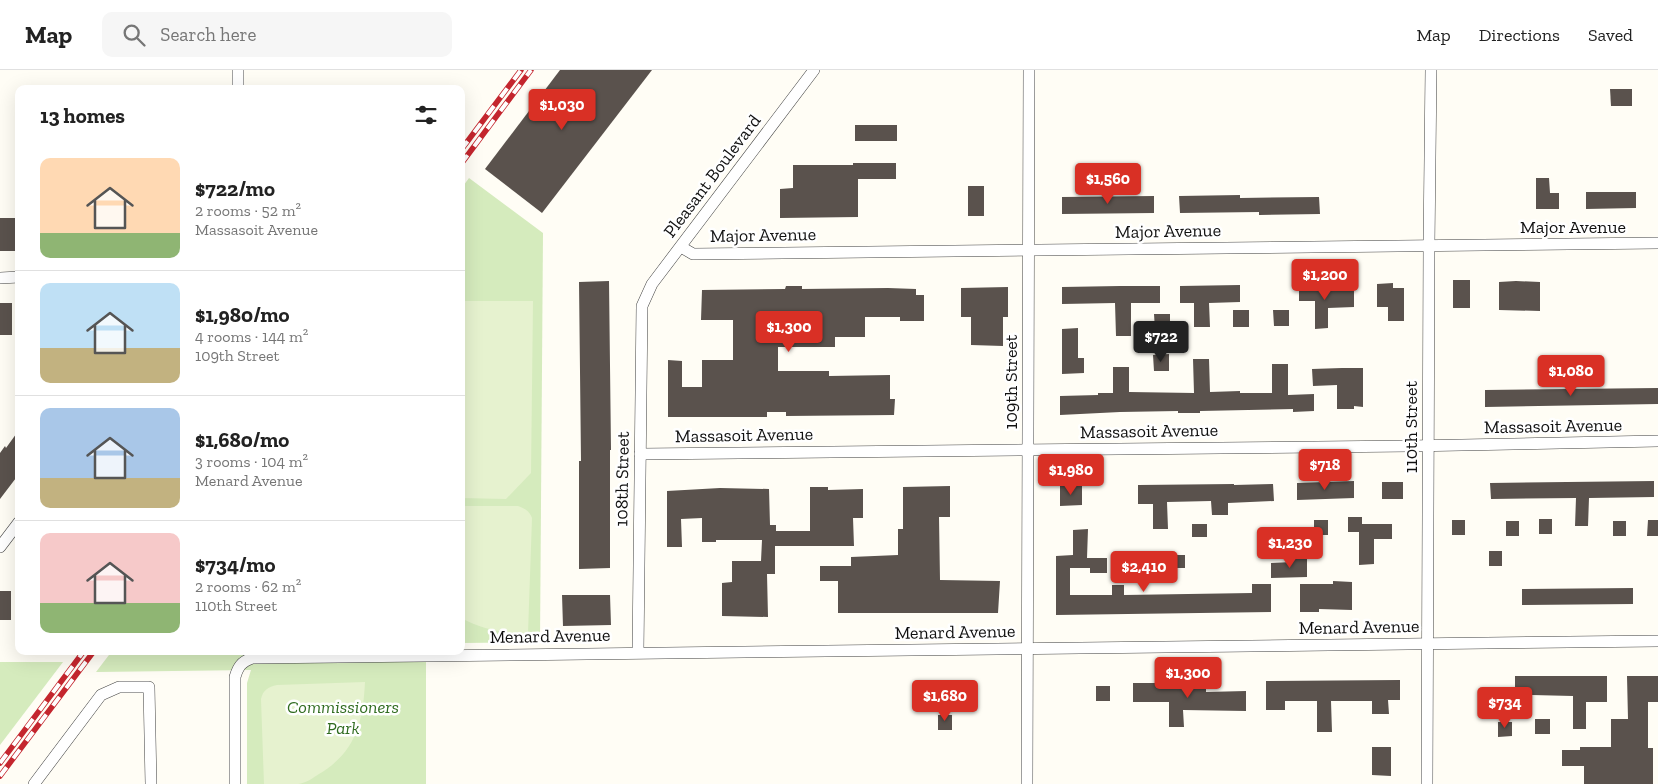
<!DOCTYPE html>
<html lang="en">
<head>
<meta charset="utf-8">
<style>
	:root { --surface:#fff; --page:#f6f6f6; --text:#222; --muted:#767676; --line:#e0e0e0; --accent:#d93025 }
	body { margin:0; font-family:"Zilla Slab",serif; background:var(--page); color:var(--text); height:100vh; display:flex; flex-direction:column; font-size:19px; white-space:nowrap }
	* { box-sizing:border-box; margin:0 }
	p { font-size:16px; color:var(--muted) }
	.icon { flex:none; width:28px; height:28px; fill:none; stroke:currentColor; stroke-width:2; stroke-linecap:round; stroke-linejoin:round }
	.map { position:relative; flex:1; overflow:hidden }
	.sheet { position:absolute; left:15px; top:15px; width:450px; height:570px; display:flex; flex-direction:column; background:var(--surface); border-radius:10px; box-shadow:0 5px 20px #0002 }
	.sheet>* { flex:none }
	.price { position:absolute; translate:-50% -42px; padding:0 11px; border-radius:5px; background:var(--accent); color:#fff; font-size:16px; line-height:32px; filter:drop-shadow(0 1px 2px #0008) }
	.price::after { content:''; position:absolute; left:50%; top:30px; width:15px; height:11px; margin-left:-8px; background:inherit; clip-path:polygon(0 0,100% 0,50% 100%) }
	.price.on { background:#222; color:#fff }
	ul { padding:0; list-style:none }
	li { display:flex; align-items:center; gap:15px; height:125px; padding:0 25px }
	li+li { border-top:1px solid var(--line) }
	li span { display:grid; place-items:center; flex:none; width:140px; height:100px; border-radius:10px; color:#555 }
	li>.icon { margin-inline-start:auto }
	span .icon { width:60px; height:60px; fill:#fffc; stroke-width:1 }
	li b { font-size:21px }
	h2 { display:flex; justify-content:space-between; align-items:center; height:60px; padding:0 25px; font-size:21px }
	header { display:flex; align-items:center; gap:30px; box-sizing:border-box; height:70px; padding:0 25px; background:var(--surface); border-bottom:1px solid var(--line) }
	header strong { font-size:24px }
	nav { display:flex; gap:28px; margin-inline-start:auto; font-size:18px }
	.search { width:350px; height:45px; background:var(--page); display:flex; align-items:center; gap:12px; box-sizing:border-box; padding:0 18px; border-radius:10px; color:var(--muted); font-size:19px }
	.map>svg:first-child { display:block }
</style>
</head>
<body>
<header>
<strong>Map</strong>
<div class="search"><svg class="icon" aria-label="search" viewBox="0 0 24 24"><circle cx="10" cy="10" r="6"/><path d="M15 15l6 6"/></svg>Search here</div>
<nav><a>Map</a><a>Directions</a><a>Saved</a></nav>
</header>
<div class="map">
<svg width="1658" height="714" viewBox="0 0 1658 714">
	<rect width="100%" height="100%" fill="#fffdf5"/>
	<!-- green -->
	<g fill="#d5ebbd">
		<path d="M469 108 543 163 540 572 461 573V119Z"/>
		<path d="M112 581H426V714H247V613L251 600 96 602Z"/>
		<path d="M0 592H63L0 675Z"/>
	</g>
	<!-- pitch -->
	<g fill="#e6f2cf">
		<path d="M461 231H533L531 403 506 429 461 428Z"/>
		<path d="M461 436H518C526 439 529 441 532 448L528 563C504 563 483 560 461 548Z"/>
		<path d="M365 612C363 652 356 682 319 704 313 708 306 713 298 714 288 714 275 714 264 714L261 629C263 620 268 617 277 615Z"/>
	</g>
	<!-- building -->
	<g fill="#5a524d">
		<path d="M560 0H652L542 143 485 99Z"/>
		<path d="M1610 19H1632V36H1611Z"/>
		<rect x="855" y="55" width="42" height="16"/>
		<path d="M853 93H896V109H858V147L780 148V119L793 118V95H853Z"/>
		<path d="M1536 108H1549L1550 123H1559V139H1536Z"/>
		<rect x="968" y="116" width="16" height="30"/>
		<path d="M1586 122H1636V138L1586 139Z"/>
		<path d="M1240 125V128L1319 127 1320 144 1259 145V142L1180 143 1179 126Z"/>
		<path d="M1154 126V143L1062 144V127Z"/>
		<rect x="0" y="148" width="19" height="33"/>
		<rect x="1453" y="210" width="17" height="28"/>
		<path d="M609 211 611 380H610V498L579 499V391H581L579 212Z"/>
		<path d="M1516 211 1540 212V241L1499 240V212Z"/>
		<path d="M1393 213V218H1404V251H1388V237H1377V214Z"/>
		<path d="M1299 214H1320V221L1354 220V237L1328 238V258L1315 259V231H1299Z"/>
		<path d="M1240 215V232L1209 233 1210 257H1194V233H1180V216Z"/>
		<path d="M786 216H802V219L888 218 916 219V225H924V251H900V247H865V267H835V277H778V301H829V306L890 305V329H895L894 345 786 346V342H767V347H668V290L682 291V317H702V290H733V250H701L702 220 785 219Z"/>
		<path d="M1120 216H1160V233H1131V266H1116L1115 233 1062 234V217Z"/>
		<path d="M1008 217V247H1003V276L971 275V247H961V218Z"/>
		<rect x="0" y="233" width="12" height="32"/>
		<rect x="1233" y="240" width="16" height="17"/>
		<path d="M1273 240H1289V256H1274Z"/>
		<path d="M1154 244H1170V260H1155Z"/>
		<path d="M1078 258V288H1084V303L1062 304V259Z"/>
		<path d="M1169 284V301H1154L1153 285Z"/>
		<path d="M1193 289H1209L1210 322 1240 321V323H1272V294H1288V325L1314 324V341L1293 342V339L1200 341V343H1178V341L1120 342 1060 345V326L1098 325V323H1113V297H1129V322L1194 323Z"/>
		<path d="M1342 298H1363V337L1354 336V339H1337V315L1313 316 1312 299Z"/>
		<path d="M1658 318V334L1485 337V320Z"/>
		<path d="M19 360V404L0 429V383L5 376 6 378Z"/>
		<path d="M1354 411V428L1297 430V413Z"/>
		<path d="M1654 411V427L1589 428 1588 456H1575L1576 428 1491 429 1490 413Z"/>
		<rect x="1382" y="412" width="21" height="17"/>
		<path d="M1234 414V415L1273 414 1274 431 1228 433V445H1212L1211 431 1167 432 1168 459H1153V434H1138V415Z"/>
		<path d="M950 416V447H939L940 510 1000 511 998 543H838V511H820V496H851V487L898 485V459H903V417Z"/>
		<path d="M1060 416H1082V435L1060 436Z"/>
		<path d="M810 417H828V420L863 419V448H853L854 476H775V504H767L768 547 722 546V513L732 512V491H761L762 470H716V472H702V448L681 449 682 477H667V421L720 418 769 419 770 455H776V461H810Z"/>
		<path d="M1348 447H1362V454H1392V469H1374V494L1359 495V462H1348Z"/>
		<rect x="1539" y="449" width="13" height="15"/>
		<rect x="1314" y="450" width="14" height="15"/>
		<rect x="1452" y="450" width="13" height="15"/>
		<path d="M1648 450H1658V466H1647Z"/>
		<rect x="1506" y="451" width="13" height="15"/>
		<rect x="1613" y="451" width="13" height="15"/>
		<rect x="1192" y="454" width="15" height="13"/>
		<path d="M1088 459 1087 488H1107V503H1090V498H1070V525H1112V515H1124V525L1252 523V514H1271V542L1056 545V486L1073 485V460Z"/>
		<rect x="1489" y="481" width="13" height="15"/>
		<rect x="1170" y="485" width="15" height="13"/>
		<path d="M1292 488H1307V507L1271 508V493L1292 492Z"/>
		<path d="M1333 511 1352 512V540L1319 539V542H1300V514H1333Z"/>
		<path d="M1633 518V534L1522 535V519Z"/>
		<rect x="0" y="521" width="11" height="29"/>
		<path d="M562 525H610L611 555 563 556Z"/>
		<path d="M1515 606H1607V632H1586V659H1573V626L1532 625V638L1515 637Z"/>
		<path d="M1627 606H1658V632H1648V678H1653V714H1584V696H1562V680H1580V677H1611V649H1628Z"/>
		<path d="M1400 610V630H1388L1389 644H1372V631H1331L1332 662H1317V631H1285V640H1266V611Z"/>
		<path d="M1133 613H1206V622L1246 621V641L1183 640 1184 657H1169V632H1133Z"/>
		<rect x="1096" y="616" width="14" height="15"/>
		<rect x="938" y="645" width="14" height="15"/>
		<rect x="1535" y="649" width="15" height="15"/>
		<path d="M1498 652H1512V666L1498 667Z"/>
		<path d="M1372 677H1391V706L1372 705Z"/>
	</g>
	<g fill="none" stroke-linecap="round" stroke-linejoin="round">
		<defs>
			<g id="street">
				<path d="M238 0V19"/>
				<path d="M681 177 693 184 1658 173"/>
				<path d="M0 208 19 207"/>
				<path d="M640 384 1410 376 1658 371"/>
				<path d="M0 477 19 452"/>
				<path d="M638 582 642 236 652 214 814 0"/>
				<path d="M34 714 101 625 119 617H149L151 714"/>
				<path d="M235 714V607C238 597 241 592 252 588L1658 571"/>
				<path d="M1027 714 1029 0"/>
				<path d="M1427 714 1429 175 1431 0"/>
			</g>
		</defs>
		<!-- street casing -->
		<use href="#street" stroke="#444" stroke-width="12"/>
		<!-- street -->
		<use href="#street" stroke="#fff" stroke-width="11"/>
		<defs>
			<g id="rail">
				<path d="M461 80 521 0"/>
				<path d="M461 94 531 0"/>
				<path d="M0 693 84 581"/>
				<path d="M0 706 94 581"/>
			</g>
		</defs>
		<!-- rail casing -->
		<use href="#rail" stroke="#c4262e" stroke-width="5.5"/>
		<!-- rail -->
		<use href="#rail" stroke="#fff" stroke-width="4" stroke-dasharray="11" stroke-linecap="butt"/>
	</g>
	<g text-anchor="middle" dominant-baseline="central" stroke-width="5" stroke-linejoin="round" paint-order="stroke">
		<!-- street labels -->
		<g font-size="18" fill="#111" stroke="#fff">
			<text transform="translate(712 106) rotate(-53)">Pleasant Boulevard</text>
			<text x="1573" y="157">Major Avenue</text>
			<text transform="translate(1168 161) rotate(-1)">Major Avenue</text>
			<text transform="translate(763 165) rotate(-1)">Major Avenue</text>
			<text transform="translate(1011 312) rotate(-90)">109th Street</text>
			<text transform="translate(1553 356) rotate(-1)">Massasoit Avenue</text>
			<text transform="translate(1411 357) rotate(-90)">110th Street</text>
			<text transform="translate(1149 361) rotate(-1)">Massasoit Avenue</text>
			<text transform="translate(744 365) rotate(-1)">Massasoit Avenue</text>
			<text transform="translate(622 409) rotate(-89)">108th Street</text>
			<text transform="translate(1359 557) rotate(-1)">Menard Avenue</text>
			<text transform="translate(955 562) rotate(-1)">Menard Avenue</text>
			<text transform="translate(550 566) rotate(-1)">Menard Avenue</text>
		</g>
		<!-- park labels -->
		<g font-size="18" font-style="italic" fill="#2f6b1f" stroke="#fff">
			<text x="343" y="637">Commissioners<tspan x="343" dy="21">Park</tspan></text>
		</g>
	</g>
</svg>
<b class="price" style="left:562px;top:61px">$1,030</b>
<b class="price" style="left:1108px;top:135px">$1,560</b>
<b class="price" style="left:1325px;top:231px">$1,200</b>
<b class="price" style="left:789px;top:283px">$1,300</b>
<b class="price on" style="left:1161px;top:293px">$722</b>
<b class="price" style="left:1571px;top:327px">$1,080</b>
<b class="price" style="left:1325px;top:421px">$718</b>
<b class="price" style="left:1071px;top:426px">$1,980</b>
<b class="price" style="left:1290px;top:499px">$1,230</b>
<b class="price" style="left:1144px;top:523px">$2,410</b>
<b class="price" style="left:1188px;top:629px">$1,300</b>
<b class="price" style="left:945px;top:652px">$1,680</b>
<b class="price" style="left:1505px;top:659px">$734</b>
<section class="sheet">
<h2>13 homes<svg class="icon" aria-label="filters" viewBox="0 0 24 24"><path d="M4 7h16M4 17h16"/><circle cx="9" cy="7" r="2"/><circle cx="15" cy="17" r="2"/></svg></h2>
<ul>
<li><span style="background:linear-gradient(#ffd9b3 75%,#8fb573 0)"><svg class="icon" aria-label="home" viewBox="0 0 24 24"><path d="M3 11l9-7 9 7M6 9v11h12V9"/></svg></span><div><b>$722/mo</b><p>2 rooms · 52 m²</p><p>Massasoit Avenue</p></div></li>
<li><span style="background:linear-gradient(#bfe0f5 65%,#c2b280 0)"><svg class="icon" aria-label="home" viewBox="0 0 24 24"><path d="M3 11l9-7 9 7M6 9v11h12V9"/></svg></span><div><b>$1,980/mo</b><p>4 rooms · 144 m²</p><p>109th Street</p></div></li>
<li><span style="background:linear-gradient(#a9c7e8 70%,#c2b280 0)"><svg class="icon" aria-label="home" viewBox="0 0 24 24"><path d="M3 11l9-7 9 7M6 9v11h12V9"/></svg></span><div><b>$1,680/mo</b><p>3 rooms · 104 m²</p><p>Menard Avenue</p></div></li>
<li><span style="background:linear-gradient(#f6c9c9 70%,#8fb573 0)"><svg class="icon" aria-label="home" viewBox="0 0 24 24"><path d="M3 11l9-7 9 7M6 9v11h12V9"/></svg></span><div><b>$734/mo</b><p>2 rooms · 62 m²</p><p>110th Street</p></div></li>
</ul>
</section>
</div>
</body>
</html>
